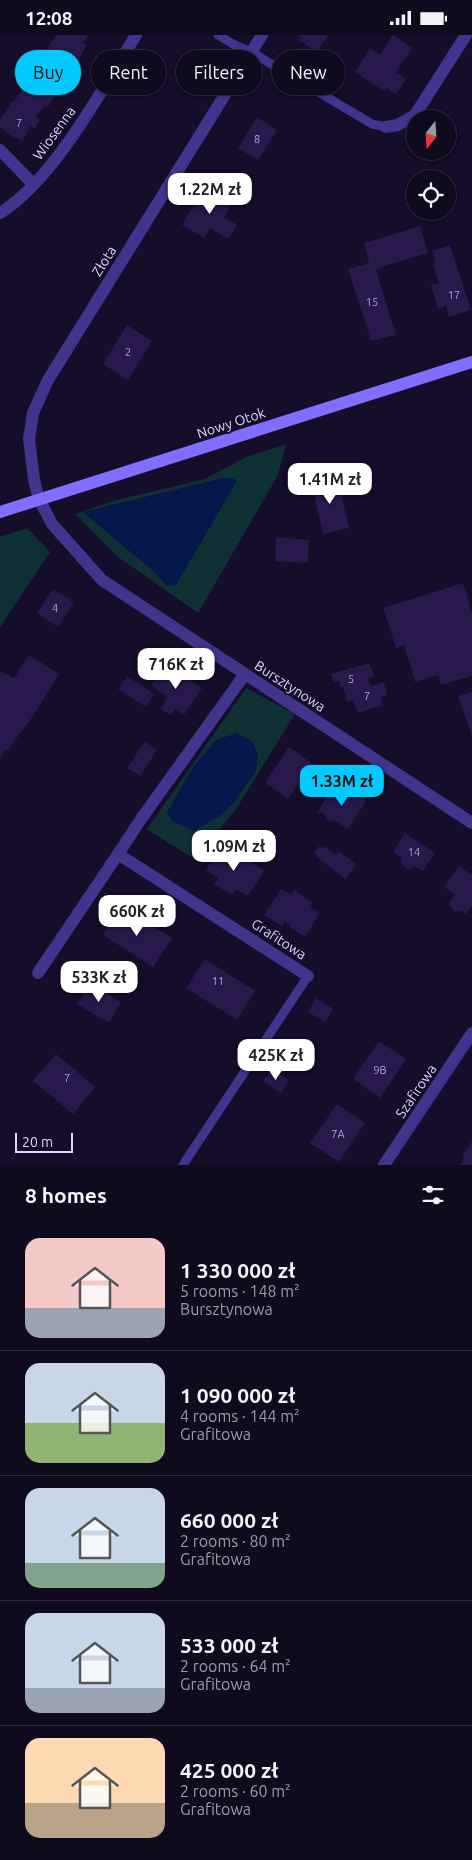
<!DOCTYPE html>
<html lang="en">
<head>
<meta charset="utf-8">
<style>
	:root { --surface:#100a1f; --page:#1e182c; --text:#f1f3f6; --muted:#9c9aa4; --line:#302b3d; --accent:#02c9ff }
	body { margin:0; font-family:Ubuntu,sans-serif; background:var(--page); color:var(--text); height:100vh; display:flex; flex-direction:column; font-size:19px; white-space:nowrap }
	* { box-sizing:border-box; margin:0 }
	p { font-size:16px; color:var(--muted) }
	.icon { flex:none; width:28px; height:28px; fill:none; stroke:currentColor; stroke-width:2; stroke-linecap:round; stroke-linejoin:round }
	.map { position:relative; height:1130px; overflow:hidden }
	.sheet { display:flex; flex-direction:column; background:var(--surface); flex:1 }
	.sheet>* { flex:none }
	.top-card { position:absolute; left:15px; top:15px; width:442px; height:45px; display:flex; gap:10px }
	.needle { width:32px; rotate:197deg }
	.tools { position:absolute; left:406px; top:75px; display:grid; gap:10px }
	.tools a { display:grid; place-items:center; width:50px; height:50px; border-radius:50%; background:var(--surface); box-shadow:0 1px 4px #0004,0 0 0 1px var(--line); font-size:25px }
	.scale { position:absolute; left:15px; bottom:12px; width:58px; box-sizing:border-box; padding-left:5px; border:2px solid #dfd6ff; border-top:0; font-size:14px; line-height:18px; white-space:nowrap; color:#dfd6ff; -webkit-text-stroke:4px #150d29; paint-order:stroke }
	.price { position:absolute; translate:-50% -42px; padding:0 11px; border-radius:10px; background:#fff; color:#222; font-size:16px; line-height:32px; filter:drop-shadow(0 1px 2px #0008) }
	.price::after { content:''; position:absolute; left:50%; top:30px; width:15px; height:11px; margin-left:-8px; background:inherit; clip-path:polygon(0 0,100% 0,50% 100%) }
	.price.selected { background:var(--accent); color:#111 }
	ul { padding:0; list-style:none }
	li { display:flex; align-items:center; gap:15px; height:125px; padding:0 25px }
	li+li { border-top:1px solid var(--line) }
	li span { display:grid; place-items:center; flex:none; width:140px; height:100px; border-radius:15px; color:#555 }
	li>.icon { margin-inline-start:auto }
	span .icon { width:60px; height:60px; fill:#fffc; stroke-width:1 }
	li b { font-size:21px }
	h2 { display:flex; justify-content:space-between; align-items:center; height:60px; padding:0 25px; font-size:21px }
	.pill { padding:0 18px; border-radius:22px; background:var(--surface); box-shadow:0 1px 4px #0004,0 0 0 1px var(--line); font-size:18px; line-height:45px }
	.pill.selected { background:var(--accent); color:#111 }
	.status { display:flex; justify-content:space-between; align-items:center; height:35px; padding:0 25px; background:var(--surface); direction:ltr }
	.status svg { height:14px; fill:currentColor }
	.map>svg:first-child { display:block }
</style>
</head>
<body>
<div class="status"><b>12:08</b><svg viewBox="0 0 49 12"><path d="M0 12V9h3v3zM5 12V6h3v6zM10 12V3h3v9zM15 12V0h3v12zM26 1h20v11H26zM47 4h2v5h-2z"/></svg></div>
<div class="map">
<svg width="472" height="1130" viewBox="0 0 472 1130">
	<rect width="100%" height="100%" fill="#150d29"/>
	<!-- green -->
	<g fill="#103134">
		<path d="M286 409 278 440 198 578 118 522 75 479 113 466 205 444 246 422Z"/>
		<path d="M27 493 50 517 0 592V502Z"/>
		<path d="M246 653 295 679 236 774 194 824 147 794Z"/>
	</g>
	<!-- water -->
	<g fill="#05164b">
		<path d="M223 443H232L237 446 176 550 167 551 153 536 83 477Z"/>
		<path d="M237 698 253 707 258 721 256 736 233 769 218 782 194 796 172 786 167 777 193 732 216 705Z"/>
	</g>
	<!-- building -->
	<g fill="#28184c">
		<path d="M56 0H88L83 8 87 10 76 28 72 26 56 52 59 54 48 72 45 70 36 82 40 85 35 94 31 91 22 106 16 102 15 104 0 92V85L12 66 14 67Z"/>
		<path d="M301 0H328L317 17 298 5Z"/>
		<path d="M393 0 412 13 396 37 406 44 396 59 386 53 384 56 355 37 370 13 380 20Z"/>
		<path d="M257 82 277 95 258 125 238 113Z"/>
		<path d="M205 152 232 169 224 182 237 190 228 204 210 193 204 203 182 190Z"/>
		<path d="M420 191 428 218 387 230 376 235 396 300 371 306 348 234 369 228 364 208Z"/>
		<path d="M450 210 471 275 449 282 446 271 438 274 431 250 439 248 433 228 435 227 432 216Z"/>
		<path d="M127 290 152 306 128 345 103 329Z"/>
		<path d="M337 441 349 493 323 499 311 446Z"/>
		<path d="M276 502 309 505 308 528 275 526Z"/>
		<path d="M463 548 472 578V641L441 650 438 640 415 647 404 610 396 613 383 573Z"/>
		<path d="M53 554 74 567 58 592 37 578Z"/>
		<path d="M29 620 59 639 33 681 7 716 5 715 0 724V636L14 643Z"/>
		<path d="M369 628 374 641 368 643 371 651 384 647 387 660 381 662 383 670 358 678 353 665 347 667 343 652H341L339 646 334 648 331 639Z"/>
		<path d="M165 629 202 653 184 680 175 674 171 680 160 674 168 662 151 651Z"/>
		<path d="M127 641 154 659 146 672 118 654Z"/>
		<path d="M472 657V701L458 661Z"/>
		<path d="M145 706 157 715 140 741 127 733Z"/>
		<path d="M289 712 312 728 288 764 265 748Z"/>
		<path d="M334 750 350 760 352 757 366 766 348 794 333 785 332 787 327 785 325 780 320 777 319 779 317 778Z"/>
		<path d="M405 798 435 818 423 836 415 831 409 834 404 832 401 828 402 823 393 817Z"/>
		<path d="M222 809 264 836 248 861 236 854 232 860 214 849 218 843 206 835Z"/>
		<path d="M319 811 322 813 323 811 336 820 338 816 356 829 346 844 316 822 317 820 314 819Z"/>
		<path d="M459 831 472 840V871L466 879 461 876 455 877 452 874 449 868 455 859 444 852Z"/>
		<path d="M281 854 291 860 294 855 313 868 310 872 320 878 305 902 290 892 291 891 285 886 282 891 264 880Z"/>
		<path d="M121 871 172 903 153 932 103 900Z"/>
		<path d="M205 924 255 956 237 985 186 953Z"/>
		<path d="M90 948 121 967 109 988 77 969Z"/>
		<path d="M316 963 333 974 325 987 308 977Z"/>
		<path d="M379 1006 406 1024 380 1063 353 1044Z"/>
		<path d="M56 1019 95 1052 73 1079 33 1046Z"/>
		<path d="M271 1035 289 1045 281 1058 263 1046Z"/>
		<path d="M337 1069 365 1088 339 1127 310 1108Z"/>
		<path d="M472 1106V1130H459L464 1122 462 1121Z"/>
	</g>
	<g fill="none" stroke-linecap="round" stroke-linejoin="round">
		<!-- lane -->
		<g stroke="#41348d" stroke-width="9">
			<path d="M218 0 233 9 251 17 372 89 386 92"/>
			<path d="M183 1130 308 941"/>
		</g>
		<!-- street -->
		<g stroke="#41348d" stroke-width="12">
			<path d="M262 0 48 345 33 378 29 404 34 445 39 464 52 489 102 545 472 788"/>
			<path d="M386 92 398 90 415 80 466 0"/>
			<path d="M0 115 33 149"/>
			<path d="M0 178C53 146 103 53 136 0"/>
			<path d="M245 639 141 784 118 819 308 941"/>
			<path d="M38 938 118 819"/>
			<path d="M384 1130 472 998"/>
		</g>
		<!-- secondary -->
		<path stroke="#816dff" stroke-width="12" d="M0 477 472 327"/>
	</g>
	<g text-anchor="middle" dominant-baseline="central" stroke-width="4" stroke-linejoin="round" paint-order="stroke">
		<!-- number labels -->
		<g font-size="11" fill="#b1a6d2">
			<text x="19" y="88">7</text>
			<text x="257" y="104">8</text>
			<text x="454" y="260">17</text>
			<text x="372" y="267">15</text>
			<text x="128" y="317">2</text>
			<text x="55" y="573">4</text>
			<text x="351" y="644">5</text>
			<text x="367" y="661">7</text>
			<text x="414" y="817">14</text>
			<text x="218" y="946">11</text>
			<text x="380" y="1035">9B</text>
			<text x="67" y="1043">7</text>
			<text x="338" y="1099">7A</text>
		</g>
		<!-- street labels -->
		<g font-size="14" fill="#dfd6ff" stroke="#150d29">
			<text transform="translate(54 98) rotate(-54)">Wiosenna</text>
			<text transform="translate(104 226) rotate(-58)">Złota</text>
			<text transform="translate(231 388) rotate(-18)">Nowy Otok</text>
			<text transform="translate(290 651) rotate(33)">Bursztynowa</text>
			<text transform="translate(279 904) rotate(33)">Grafitowa</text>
			<text transform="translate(416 1056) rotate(-56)">Szafirowa</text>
		</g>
	</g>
</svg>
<div class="tools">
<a><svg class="needle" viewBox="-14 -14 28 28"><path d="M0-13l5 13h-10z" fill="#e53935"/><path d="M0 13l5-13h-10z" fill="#9c9aa4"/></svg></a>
<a><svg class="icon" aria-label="locate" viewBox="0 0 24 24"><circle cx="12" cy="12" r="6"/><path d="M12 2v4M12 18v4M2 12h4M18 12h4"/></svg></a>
</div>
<div class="scale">20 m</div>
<b class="price" style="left:210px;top:180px">1.22M zł</b>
<b class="price" style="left:330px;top:470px">1.41M zł</b>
<b class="price" style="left:176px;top:655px">716K zł</b>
<b class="price selected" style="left:342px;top:772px">1.33M zł</b>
<b class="price" style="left:234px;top:837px">1.09M zł</b>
<b class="price" style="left:137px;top:902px">660K zł</b>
<b class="price" style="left:99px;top:968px">533K zł</b>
<b class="price" style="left:276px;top:1046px">425K zł</b>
<div class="top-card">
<a class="pill selected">Buy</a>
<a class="pill">Rent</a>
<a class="pill">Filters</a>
<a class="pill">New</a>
</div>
</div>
<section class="sheet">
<h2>8 homes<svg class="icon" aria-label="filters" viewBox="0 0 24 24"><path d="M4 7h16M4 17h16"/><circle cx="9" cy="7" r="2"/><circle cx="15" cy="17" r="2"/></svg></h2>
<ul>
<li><span style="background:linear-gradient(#f6c9c9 70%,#9aa5b1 0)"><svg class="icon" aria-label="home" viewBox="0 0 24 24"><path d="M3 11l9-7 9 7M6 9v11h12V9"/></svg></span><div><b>1 330 000 zł</b><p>5 rooms · 148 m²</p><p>Bursztynowa</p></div></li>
<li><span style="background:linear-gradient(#c9d6e8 60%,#8fb573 0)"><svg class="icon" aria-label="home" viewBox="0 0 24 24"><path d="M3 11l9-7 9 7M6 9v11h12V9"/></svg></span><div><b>1 090 000 zł</b><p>4 rooms · 144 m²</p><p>Grafitowa</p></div></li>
<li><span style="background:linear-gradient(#c9d6e8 75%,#7fa58c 0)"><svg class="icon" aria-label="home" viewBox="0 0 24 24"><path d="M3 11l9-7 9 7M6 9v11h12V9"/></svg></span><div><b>660 000 zł</b><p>2 rooms · 80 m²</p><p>Grafitowa</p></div></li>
<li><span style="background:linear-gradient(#c9d6e8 75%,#9aa5b1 0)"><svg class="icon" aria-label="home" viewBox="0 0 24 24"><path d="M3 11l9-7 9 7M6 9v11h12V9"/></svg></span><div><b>533 000 zł</b><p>2 rooms · 64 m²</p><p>Grafitowa</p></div></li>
<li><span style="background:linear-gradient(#ffd9b3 65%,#b9a48a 0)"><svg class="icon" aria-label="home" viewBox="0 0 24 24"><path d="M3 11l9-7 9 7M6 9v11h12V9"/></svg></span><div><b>425 000 zł</b><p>2 rooms · 60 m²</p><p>Grafitowa</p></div></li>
</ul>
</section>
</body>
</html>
